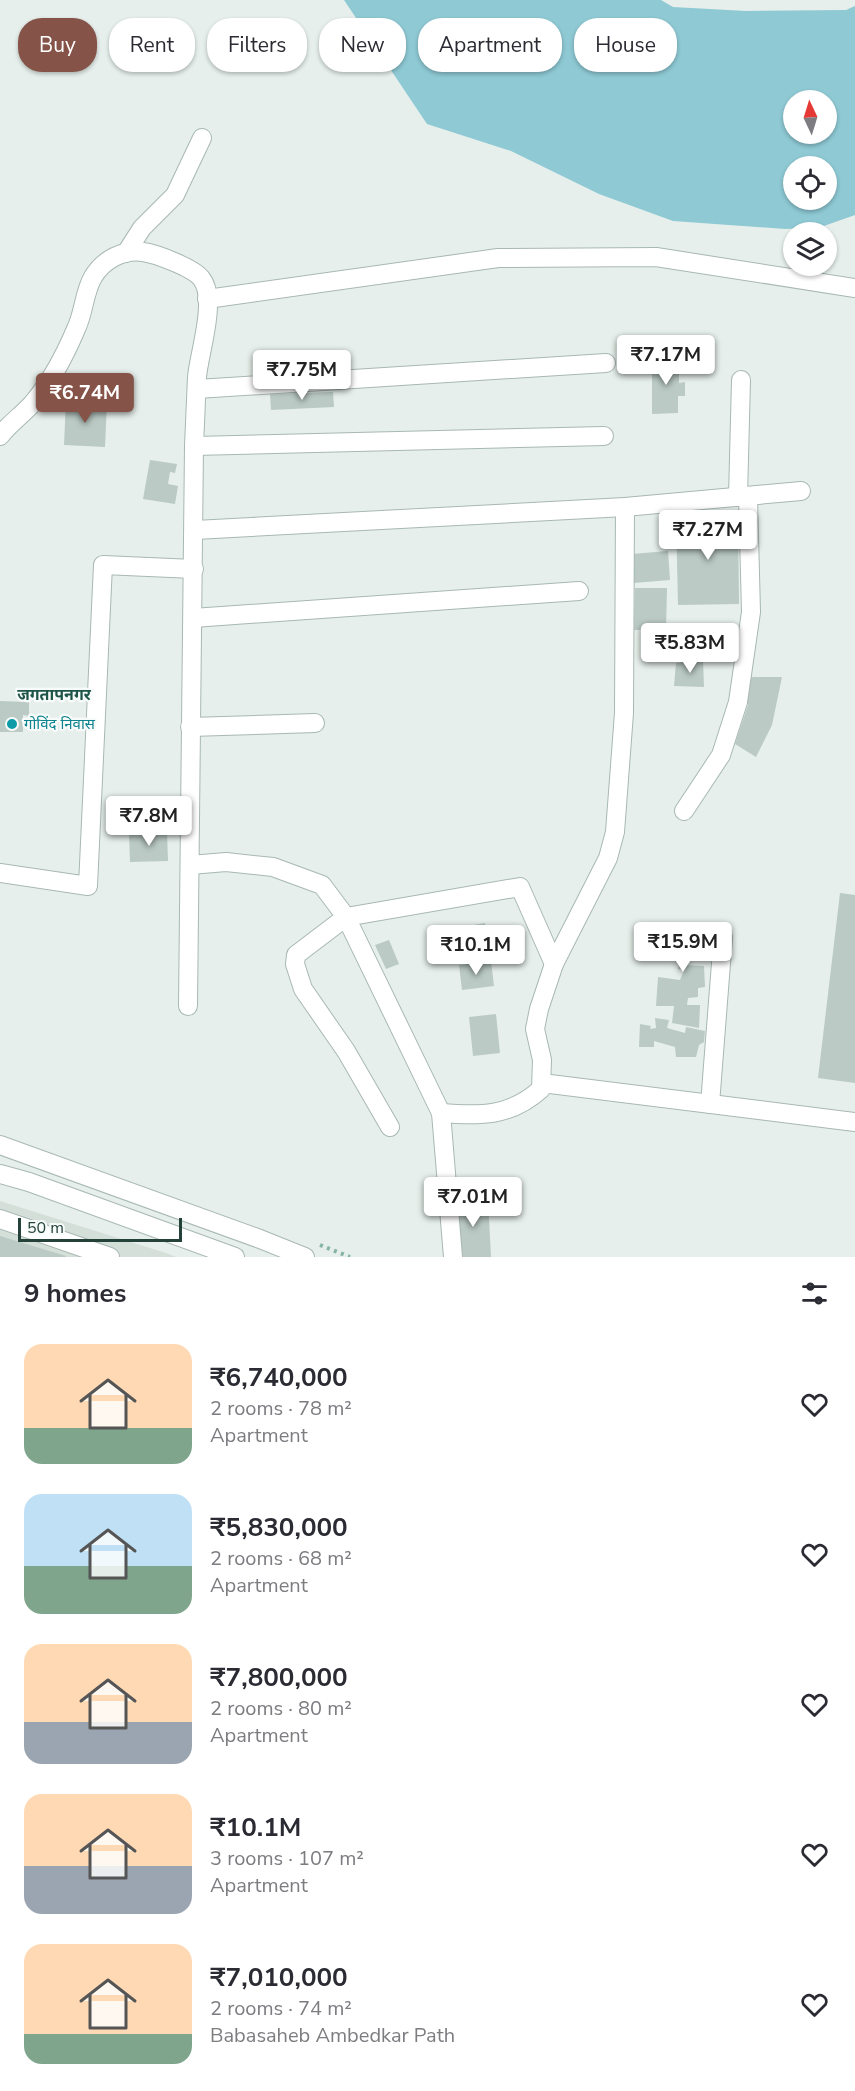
<!DOCTYPE html>
<html lang="en">
<head>
<meta charset="utf-8">
<style>
	:root { --surface:#fff; --page:#f7f7f7; --text:#2b2b33; --muted:#7c7c81; --accent:#855347 }
	body { margin:0; font-family:"Nunito Sans","Noto Sans Devanagari",sans-serif; background:var(--page); color:var(--text); height:100vh; display:flex; flex-direction:column; font-size:22px; white-space:nowrap }
	* { box-sizing:border-box; margin:0 }
	p { font-size:20px; color:var(--muted) }
	.icon { flex:none; width:33px; height:33px; fill:none; stroke:currentColor; stroke-width:2; stroke-linecap:round; stroke-linejoin:round }
	.map { position:relative; height:1257px; overflow:hidden }
	.details { display:flex; flex-direction:column; background:var(--surface); flex:1 }
	.details>* { flex:none }
	.hud { position:absolute; left:18px; top:18px; width:819px; height:54px; display:flex; gap:12px }
	.needle { width:39px; rotate:356deg }
	.buttons { position:absolute; left:783px; top:90px; display:grid; gap:12px }
	.buttons a { display:grid; place-items:center; width:54px; height:54px; border-radius:50%; background:var(--surface); box-shadow:0 2px 4px #0004; font-size:30px }
	.scale { position:absolute; left:18px; bottom:15px; width:164px; box-sizing:border-box; padding-left:6px; border:3px solid #24423a; border-top:0; font-size:16px; line-height:21px; white-space:nowrap; color:#24423a; -webkit-text-stroke:4px #f7fbf9; paint-order:stroke }
	.price { position:absolute; translate:-50% -51px; padding:0 14px; border-radius:6px; background:#fff; color:#222; font-size:20px; line-height:39px; filter:drop-shadow(0 2px 3px #0008) }
	.price::after { content:''; position:absolute; left:50%; top:36px; width:18px; height:14px; margin-left:-9px; background:inherit; clip-path:polygon(0 0,100% 0,50% 100%) }
	.price.current { background:var(--accent); color:#fff }
	ul { padding:0; list-style:none }
	li { display:flex; align-items:center; gap:18px; height:150px; padding:0 24px }
	li span { display:grid; place-items:center; flex:none; width:168px; height:120px; border-radius:18px; color:#555 }
	li>.icon { margin-inline-start:auto }
	span .icon { width:72px; height:72px; fill:#fffc; stroke-width:1 }
	li b { font-size:26px }
	h2 { display:flex; justify-content:space-between; align-items:center; height:72px; padding:0 24px; font-size:26px }
	.pill { padding:0 21px; border-radius:24px; background:var(--surface); box-shadow:0 2px 4px #0004; font-size:21px; line-height:54px }
	.pill.current { background:var(--accent); color:#fff }
	.map>svg:first-child { display:block }
</style>
</head>
<body>
<div class="map">
<svg width="855" height="1257" viewBox="0 0 855 1257">
	<rect width="100%" height="100%" fill="#e6efeb"/>
	<!-- built -->
	<path fill="#d4dfda" d="M0 1201 166 1253 176 1257H0Z"/>
	<!-- water -->
	<path fill="#8ec9d4" fill-rule="evenodd" d="M344 0H661L673 7 746 11 846 10 855 6V215L821 227 785 229 673 221 599 194 511 151 427 124ZM794 100H826V134H794ZM794 166H826V200H794Z"/>
	<!-- building -->
	<g fill="#bbcac4">
		<path d="M679 358V383L685 382V396H678V413L652 414V359Z"/>
		<path d="M333 392 334 407 271 410 270 394Z"/>
		<path d="M66 400 107 402 105 447 64 445Z"/>
		<path d="M150 460 177 464 175 473 170 472 168 484 178 486 175 504 143 499Z"/>
		<path d="M676 518H738L739 604 678 605Z"/>
		<path d="M668 551 670 580 634 583 632 554Z"/>
		<path d="M635 588H667L666 630H634Z"/>
		<path d="M703 660 704 687 674 686 676 663Z"/>
		<path d="M748 677H782L772 725 756 757 735 744 748 705Z"/>
		<path d="M0 701 29 702V716L23 715V732H0Z"/>
		<path d="M167 832 168 861 130 862 129 833Z"/>
		<path d="M840 893 855 895V1083L818 1078Z"/>
		<path d="M485 923 489 950 454 956 450 929Z"/>
		<path d="M656 925 679 926 677 933 697 936 720 931 717 952 696 949 694 957H688L685 965 704 966 705 987 698 988V997L688 998 687 1005H700L699 1028 672 1023 674 1006H656L658 977 680 980 684 970 678 969 683 948 652 945Z"/>
		<path d="M389 940 399 964 386 969 375 945Z"/>
		<path d="M491 961 494 986 462 990 459 965Z"/>
		<path d="M496 1014 500 1053 473 1056 469 1017Z"/>
		<path d="M655 1018 669 1020 667 1028 685 1033 686 1027 705 1031 704 1042 699 1045 696 1057H676L675 1047 654 1041V1047H639L640 1024 651 1026 650 1029 656 1028Z"/>
		<path d="M488 1199 491 1257H458L455 1200Z"/>
		<path d="M0 1236 66 1256V1257H0Z"/>
	</g>
	<g fill="none" stroke-linecap="round" stroke-linejoin="round">
		<defs>
			<g id="minor">
				<path d="M126 253 142 228 175 195 202 138"/>
				<path d="M207 299 498 258 656 257 855 288"/>
				<path d="M197 389 606 363"/>
				<path d="M0 436C9 424 22 415 32 404 51 382 65 355 76 329 84 313 84 292 93 277 103 260 123 249 143 252 157 254 193 268 201 278 218 298 199 353 197 377 196 400 195 423 194 446L188 1006"/>
				<path d="M194 446 604 436"/>
				<path d="M738 497 741 380"/>
				<path d="M195 530 625 507 801 491"/>
				<path d="M193 618 579 591"/>
				<path d="M190 727 315 723"/>
				<path d="M684 811 721 755 738 702 751 612 748 496"/>
				<path d="M190 865 226 862 273 867 322 885 346 917 441 1113 453 1257"/>
				<path d="M0 873 88 886 103 565 194 569"/>
				<path d="M542 1083 855 1122"/>
				<path d="M710 1104 723 938"/>
				<path d="M441 1113C480 1116 510 1117 541 1089L542 1060 535 1029 539 1009 554 964 608 858 615 832 624 713 625 507"/>
				<path d="M390 1127 346 1051 303 989 295 964 296 955 346 917 520 887 554 964"/>
				<path d="M0 1145 260 1239 305 1257"/>
				<path d="M0 1174 29 1182 235 1257"/>
				<path d="M0 1219 110 1257"/>
			</g>
		</defs>
		<!-- minor casing -->
		<use href="#minor" stroke="#a8b8b2" stroke-width="20"/>
		<!-- path -->
		<path stroke="#86b3a5" stroke-width="4" stroke-dasharray="3 4.5" stroke-linecap="butt" d="M320 1245 350 1257"/>
		<!-- minor -->
		<use href="#minor" stroke="#fff" stroke-width="18"/>
	</g>
	<!-- markers -->
	<circle fill="#0f9aa8" stroke="#f7fbf9" stroke-width="2" cx="12" cy="724" r="6"/>
	<g text-anchor="middle" dominant-baseline="central" stroke-width="4.5" stroke-linejoin="round" paint-order="stroke">
		<!-- culture labels -->
		<g font-size="15" fill="#0d838f" stroke="#f7fbf9" text-anchor="start">
			<text x="24" y="724">गोविंद निवास</text>
		</g>
		<!-- neighbourhood labels -->
		<g font-size="16" font-weight="bold" fill="#1f5548" stroke="#f7fbf9">
			<text x="54" y="695">जगतापनगर</text>
		</g>
	</g>
</svg>
<div class="buttons">
<a><svg class="needle" viewBox="-14 -14 28 28"><path d="M0-13l5 13h-10z" fill="#e53935"/><path d="M0 13l5-13h-10z" fill="#7c7c81"/></svg></a>
<a><svg class="icon" aria-label="locate" viewBox="0 0 24 24"><circle cx="12" cy="12" r="6"/><path d="M12 2v4M12 18v4M2 12h4M18 12h4"/></svg></a>
<a><svg class="icon" aria-label="layers" viewBox="0 0 24 24"><path d="M12 4l9 5-9 5-9-5zM3 14l9 5 9-5"/></svg></a>
</div>
<div class="scale">50 m</div>
<b class="price" style="left:666px;top:386px">₹7.17M</b>
<b class="price" style="left:302px;top:401px">₹7.75M</b>
<b class="price current" style="left:85px;top:424px">₹6.74M</b>
<b class="price" style="left:708px;top:561px">₹7.27M</b>
<b class="price" style="left:690px;top:674px">₹5.83M</b>
<b class="price" style="left:149px;top:847px">₹7.8M</b>
<b class="price" style="left:683px;top:973px">₹15.9M</b>
<b class="price" style="left:476px;top:976px">₹10.1M</b>
<b class="price" style="left:473px;top:1228px">₹7.01M</b>
<div class="hud">
<a class="pill current">Buy</a>
<a class="pill">Rent</a>
<a class="pill">Filters</a>
<a class="pill">New</a>
<a class="pill">Apartment</a>
<a class="pill">House</a>
</div>
</div>
<section class="details">
<h2>9 homes<svg class="icon" aria-label="filters" viewBox="0 0 24 24"><path d="M4 7h16M4 17h16"/><circle cx="9" cy="7" r="2"/><circle cx="15" cy="17" r="2"/></svg></h2>
<ul>
<li><span style="background:linear-gradient(#ffd9b3 70%,#7fa58c 0)"><svg class="icon" aria-label="home" viewBox="0 0 24 24"><path d="M3 11l9-7 9 7M6 9v11h12V9"/></svg></span><div><b>₹6,740,000</b><p>2 rooms · 78 m²</p><p>Apartment</p></div><svg class="icon" aria-label="heart" viewBox="0 0 24 24"><path d="M12 20l-8-8c-3-5 5-10 8-4 3-6 11-1 8 4z"/></svg></li>
<li><span style="background:linear-gradient(#bfe0f5 60%,#7fa58c 0)"><svg class="icon" aria-label="home" viewBox="0 0 24 24"><path d="M3 11l9-7 9 7M6 9v11h12V9"/></svg></span><div><b>₹5,830,000</b><p>2 rooms · 68 m²</p><p>Apartment</p></div><svg class="icon" aria-label="heart" viewBox="0 0 24 24"><path d="M12 20l-8-8c-3-5 5-10 8-4 3-6 11-1 8 4z"/></svg></li>
<li><span style="background:linear-gradient(#ffd9b3 65%,#9aa5b1 0)"><svg class="icon" aria-label="home" viewBox="0 0 24 24"><path d="M3 11l9-7 9 7M6 9v11h12V9"/></svg></span><div><b>₹7,800,000</b><p>2 rooms · 80 m²</p><p>Apartment</p></div><svg class="icon" aria-label="heart" viewBox="0 0 24 24"><path d="M12 20l-8-8c-3-5 5-10 8-4 3-6 11-1 8 4z"/></svg></li>
<li><span style="background:linear-gradient(#ffd9b3 60%,#9aa5b1 0)"><svg class="icon" aria-label="home" viewBox="0 0 24 24"><path d="M3 11l9-7 9 7M6 9v11h12V9"/></svg></span><div><b>₹10.1M</b><p>3 rooms · 107 m²</p><p>Apartment</p></div><svg class="icon" aria-label="heart" viewBox="0 0 24 24"><path d="M12 20l-8-8c-3-5 5-10 8-4 3-6 11-1 8 4z"/></svg></li>
<li><span style="background:linear-gradient(#ffd9b3 75%,#7fa58c 0)"><svg class="icon" aria-label="home" viewBox="0 0 24 24"><path d="M3 11l9-7 9 7M6 9v11h12V9"/></svg></span><div><b>₹7,010,000</b><p>2 rooms · 74 m²</p><p>Babasaheb Ambedkar Path</p></div><svg class="icon" aria-label="heart" viewBox="0 0 24 24"><path d="M12 20l-8-8c-3-5 5-10 8-4 3-6 11-1 8 4z"/></svg></li>
</ul>
</section>
</body>
</html>
